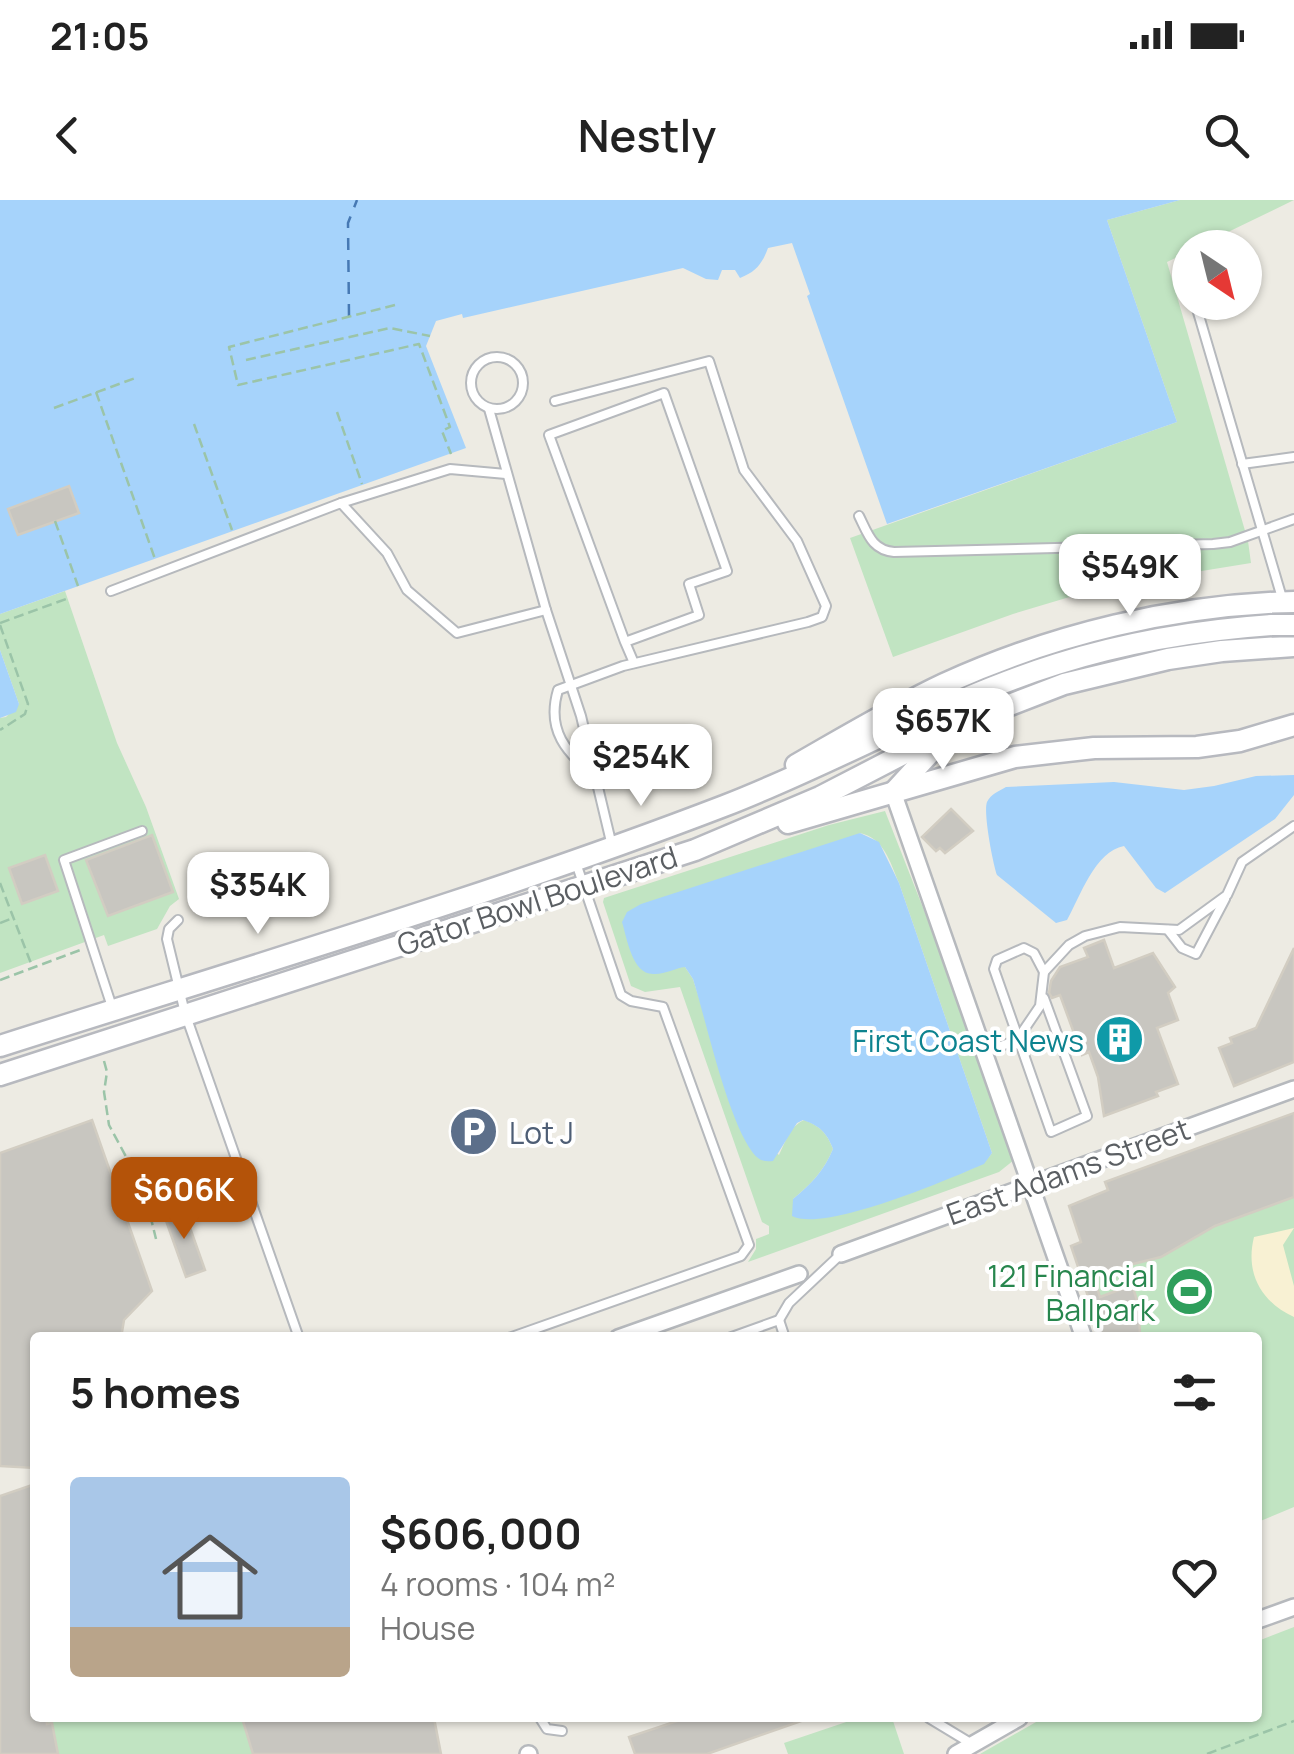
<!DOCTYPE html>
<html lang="en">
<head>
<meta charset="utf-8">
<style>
	:root { --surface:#fff; --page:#f2f2f2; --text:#222; --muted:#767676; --accent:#b45309 }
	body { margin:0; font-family:Manrope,sans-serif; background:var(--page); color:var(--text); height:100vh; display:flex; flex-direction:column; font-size:38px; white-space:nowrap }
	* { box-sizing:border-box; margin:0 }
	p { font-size:32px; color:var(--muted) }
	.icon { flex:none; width:55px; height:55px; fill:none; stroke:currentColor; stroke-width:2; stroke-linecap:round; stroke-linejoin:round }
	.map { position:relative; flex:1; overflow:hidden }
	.sheet { position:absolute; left:30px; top:1132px; width:1232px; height:390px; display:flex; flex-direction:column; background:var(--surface); border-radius:10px; box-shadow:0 2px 8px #0004 }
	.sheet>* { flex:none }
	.needle { width:65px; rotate:145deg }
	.tools { position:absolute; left:1172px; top:30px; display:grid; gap:20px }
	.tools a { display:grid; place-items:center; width:90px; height:90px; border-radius:50%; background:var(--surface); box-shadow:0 2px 8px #0004; font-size:50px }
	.price { position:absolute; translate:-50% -85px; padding:0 22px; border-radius:20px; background:#fff; color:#222; font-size:32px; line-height:65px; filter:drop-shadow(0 2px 5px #0008) }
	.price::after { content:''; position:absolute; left:50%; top:60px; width:30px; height:22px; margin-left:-15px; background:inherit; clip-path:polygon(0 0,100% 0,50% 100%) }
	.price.active { background:var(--accent); color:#fff }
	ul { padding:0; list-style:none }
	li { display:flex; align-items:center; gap:30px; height:250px; padding:0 40px }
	li span { display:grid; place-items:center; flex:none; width:280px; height:200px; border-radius:10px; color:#555 }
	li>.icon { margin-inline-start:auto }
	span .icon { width:120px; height:120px; fill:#fffc; stroke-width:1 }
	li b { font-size:42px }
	h2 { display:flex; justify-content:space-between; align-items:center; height:120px; padding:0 40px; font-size:42px }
	.status { display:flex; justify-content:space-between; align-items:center; height:70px; padding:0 50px; background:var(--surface); direction:ltr }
	.status svg { height:28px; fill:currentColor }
	header { display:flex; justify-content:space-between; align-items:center; height:130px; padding:0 40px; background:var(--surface); font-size:45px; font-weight:600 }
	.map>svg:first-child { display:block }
</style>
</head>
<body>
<div class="status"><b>21:05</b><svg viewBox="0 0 49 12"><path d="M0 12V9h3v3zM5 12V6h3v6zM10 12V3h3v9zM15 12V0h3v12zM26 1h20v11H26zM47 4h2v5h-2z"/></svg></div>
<header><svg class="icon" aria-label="back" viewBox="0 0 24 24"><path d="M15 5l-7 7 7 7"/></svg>Nestly<svg class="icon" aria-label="search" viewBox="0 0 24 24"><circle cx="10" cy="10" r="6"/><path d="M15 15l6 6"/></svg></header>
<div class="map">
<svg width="1294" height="1554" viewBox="0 0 1294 1554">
	<rect width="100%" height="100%" fill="#edebe3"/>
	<!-- green -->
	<g fill="#c1e4c2" fill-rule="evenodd">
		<path d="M1180 0H1294L1197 47 1190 48V51L1167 62 1248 341 1251 363 1103 387 1013 414 893 457 850 338 1177 222 1107 20Z"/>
		<path d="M65 391 117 543 146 607 179 699 170 706 157 729 108 746 104 735 0 773V518L6 517 19 504 0 450V414Z"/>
		<path d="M885 611 958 797 1014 960 999 972 748 1062 756 1049V1039L769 1034V1026L762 1022 680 787 645 792 631 786 603 702 604 698 829 625ZM860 633C884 638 890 662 899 683L992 953C968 989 837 993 793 999 811 984 824 971 833 949 827 933 820 926 804 920 790 926 785 943 779 955L737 919 693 779 685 767 680 766Z"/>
		<path d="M1294 913V1307L1258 1322V1138L1103 1137 1071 1046 1081 1041 1069 1006 1108 990 1105 982Z"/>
		<path d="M0 1296 35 1518H434L441 1554H0Z"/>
		<path d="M1294 1427V1554H980L1043 1518H1258V1441Z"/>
		<path d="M858 1518H892L904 1554H788L784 1543Z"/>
	</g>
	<!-- sand -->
	<path fill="#f8f1d3" d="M1294 1028 1283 1045 1294 1086V1117C1261 1102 1245 1073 1254 1037Z"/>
	<!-- water -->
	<g fill="#a6d3fb">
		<path d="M0 0H1180L1107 20 1177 222 887 324 807 96 810 94 792 43 768 48C762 64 756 72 740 78L735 70H722L718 80 706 79 683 68 463 118 462 114 436 121 426 146 466 248 0 414Z"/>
		<path d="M0 450 19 504 16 512 0 518Z"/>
		<path d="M1294 575V595L1275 619 1165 693 1156 688 1124 646C1095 651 1080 697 1067 720L1056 723 997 675C993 664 983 612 987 602 991 594 999 591 1006 587L1114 582 1184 590 1214 586 1256 576Z"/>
		<path d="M860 633 879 642 899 683 992 953 984 964C949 979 824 1033 792 1016L793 999C811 984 824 971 833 949 827 933 820 926 803 920L797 923 773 961C765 962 759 961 753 953 727 918 707 824 693 779L685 767C675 768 664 775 653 774 632 774 627 738 622 722L627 712 641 704Z"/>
	</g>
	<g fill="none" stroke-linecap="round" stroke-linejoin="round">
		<!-- ferry -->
		<path stroke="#4679b4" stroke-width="2.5" stroke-dasharray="12 10" stroke-linecap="butt" d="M349 116 348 23 357 0"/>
	</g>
	<!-- building -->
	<g fill="#c8c6c0" stroke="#d2cdc2" stroke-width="2.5">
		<path d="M69 286 79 313 18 335 8 309Z"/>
		<path d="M951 609 973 631 945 653 940 648 936 651 922 637Z"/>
		<path d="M152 635 173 692 108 716 86 660Z"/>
		<path d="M45 655 58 691 22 704 9 668Z"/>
		<path d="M1104 740 1114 768 1153 753 1175 787 1168 793 1178 820 1157 828 1178 884 1156 892 1158 896 1104 916 1098 877 1089 852 1082 855 1060 795 1052 798 1049 793 1051 781 1060 767 1088 757 1084 748Z"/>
		<path d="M1294 748V862L1234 886 1219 848 1232 843 1230 838 1256 828Z"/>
		<path d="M1294 913V997L1215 1026 1161 1057 1093 1074 1100 1097 1132 1085 1139 1106 1140 1138H1102L1071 1046 1081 1042 1069 1006 1108 990 1105 982Z"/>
		<path d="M92 920 152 1091 124 1120 121 1138H35V1268L0 1266V953Z"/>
		<path d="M183 1008 205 1070 186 1077 164 1015Z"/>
		<path d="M35 1284V1518H46L47 1524 52 1523 58 1554H0V1296Z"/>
		<path d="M242 1518H434L441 1554H253Z"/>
		<path d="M686 1518H806L807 1519 707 1554H635L629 1537Z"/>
	</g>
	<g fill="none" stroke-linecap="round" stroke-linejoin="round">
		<defs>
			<g id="lane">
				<path d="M1186 72 1190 85"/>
				<path d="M1195 102 1282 398"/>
				<circle cx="497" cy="183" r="26"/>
				<path d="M555 201 709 161 744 270 797 341 826 406 822 417 808 422 623 466 558 490C546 530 566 553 596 577"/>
				<path d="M489 209 546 410 581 516 612 646"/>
				<path d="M1242 264 1294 257"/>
				<path d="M341 303 450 269 506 274"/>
				<path d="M859 316C868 334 872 350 894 352L1213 344 1230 342 1294 319"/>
				<path d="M111 391 341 303 387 353 407 390 457 433 546 410"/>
				<path d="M625 442 699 415 689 384 727 371 664 193 549 235 625 442 634 463"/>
				<path d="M178 720 169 729 167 739 185 813 299 1138"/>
				<path d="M1168 730 1182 748 1196 754 1225 699"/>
				<path d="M1044 772 1034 753 1024 748 997 760 994 769 1051 932 1087 916 1044 798"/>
				<path d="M113 810 64 660 142 631"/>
				<path d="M985 852 1017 840 1040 806 1044 772 1069 745 1085 736 1120 727 1179 730 1227 695 1242 662 1294 626"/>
				<path d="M779 1120 785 1138"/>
				<path d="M509 1138 741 1056 749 1045 663 807 631 801 621 795 575 660"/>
				<path d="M729 1138 779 1120 789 1103 841 1054"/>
				<path d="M540 1518 547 1529 562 1531"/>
				<path d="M929 1518 972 1544"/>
			</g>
			<g id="street">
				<path d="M893 592 1084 1138"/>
				<path d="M841 1054 1294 889"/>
				<path d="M618 1138 799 1074"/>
				<path d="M1258 1420 1294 1407"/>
				<path d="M528 1554H529"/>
				<path d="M956 1554 1019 1518"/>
			</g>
			<g id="secondary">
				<path d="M796 565C845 537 893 508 944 484 1054 434 1174 405 1294 402"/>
				<path d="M894 592 939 543"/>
				<path d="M788 623 1015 557 1094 548 1197 547 1240 541 1294 525"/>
				<path d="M0 846C241 769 487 697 724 606 836 563 942 500 1057 464 1127 442 1199 430 1272 425"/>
				<path d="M0 875 695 650 820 597 963 523 1064 484 1168 459 1222 451 1294 446"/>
			</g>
		</defs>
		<!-- lane casing -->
		<use href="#lane" stroke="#b6b9bd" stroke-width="12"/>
		<!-- street casing -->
		<use href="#street" stroke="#b6b9bd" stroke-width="20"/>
		<!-- secondary casing -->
		<use href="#secondary" stroke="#b7b9bf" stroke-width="25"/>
		<!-- path -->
		<g stroke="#9bc4a8" stroke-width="2.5" stroke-dasharray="10 5" stroke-linecap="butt">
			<path d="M395 105 229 147 238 185 419 144 450 227 442 231 451 254"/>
			<path d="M246 160 390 128 430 136"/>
			<path d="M96 192 155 359"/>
			<path d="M54 208 138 177"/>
			<path d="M337 212 362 284"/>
			<path d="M194 224 232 330"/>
			<path d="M55 321 78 386"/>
			<path d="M0 423 66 399"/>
			<path d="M0 425 28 504 25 514 0 530"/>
			<path d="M0 683 32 766"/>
			<path d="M0 723 13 718"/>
			<path d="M0 780 83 749"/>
			<path d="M104 861 107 872 104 892 109 925 144 990 156 1039"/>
			<path d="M1207 1554 1294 1521"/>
		</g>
		<!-- lane -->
		<use href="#lane" stroke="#fff" stroke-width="8"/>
		<!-- street -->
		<use href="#street" stroke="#fff" stroke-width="15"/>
		<!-- secondary -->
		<use href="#secondary" stroke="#fff" stroke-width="20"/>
		<defs>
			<path id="secondary-bridge" d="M1272 425H1294"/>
		</defs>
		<!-- secondary-bridge casing -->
		<use href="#secondary-bridge" stroke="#b7b9bf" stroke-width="25" stroke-linecap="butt"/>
		<!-- secondary-bridge -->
		<use href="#secondary-bridge" stroke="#fff" stroke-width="20"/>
	</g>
	<!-- icons -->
	<defs>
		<symbol id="building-disc" viewBox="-11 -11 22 22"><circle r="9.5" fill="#0f9aa8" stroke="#fff"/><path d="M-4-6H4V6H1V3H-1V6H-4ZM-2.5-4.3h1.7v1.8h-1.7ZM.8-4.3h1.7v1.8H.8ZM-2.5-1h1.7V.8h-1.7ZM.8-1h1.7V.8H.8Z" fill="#fff"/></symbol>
		<symbol id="parking-disc" viewBox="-11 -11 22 22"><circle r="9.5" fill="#5c6f8a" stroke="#fff"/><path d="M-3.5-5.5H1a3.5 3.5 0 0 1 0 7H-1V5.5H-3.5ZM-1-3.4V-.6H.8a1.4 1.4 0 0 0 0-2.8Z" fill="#fff"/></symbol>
		<symbol id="stadium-disc" viewBox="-11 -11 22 22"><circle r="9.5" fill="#2e9e5b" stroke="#fff"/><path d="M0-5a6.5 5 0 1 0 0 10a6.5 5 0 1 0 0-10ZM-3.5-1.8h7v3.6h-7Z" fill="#fff"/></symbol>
	</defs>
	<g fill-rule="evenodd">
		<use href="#building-disc" x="1092" y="812" width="55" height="55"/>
		<use href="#parking-disc" x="446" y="904" width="55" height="55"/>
		<use href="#stadium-disc" x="1162" y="1064" width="55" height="55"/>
	</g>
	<g text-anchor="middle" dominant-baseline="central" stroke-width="8" stroke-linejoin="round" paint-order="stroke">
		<!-- street labels -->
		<g font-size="30" fill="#5b5f63" stroke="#fff">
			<text transform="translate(537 700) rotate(-18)">Gator Bowl Boulevard</text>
			<text transform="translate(1068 971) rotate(-20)">East Adams Street</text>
		</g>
		<!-- culture labels -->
		<g font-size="30" fill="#0d838f" stroke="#fff" text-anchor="end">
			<text x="1084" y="840">First Coast News</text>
		</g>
		<!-- service labels -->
		<g font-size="30" fill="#4e5e75" stroke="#fff" text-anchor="start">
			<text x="509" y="932">Lot J</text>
		</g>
		<!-- leisure labels -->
		<g font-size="30" fill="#27864d" stroke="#fff" text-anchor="end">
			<text x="1155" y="1075">121 Financial<tspan x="1155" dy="34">Ballpark</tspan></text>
		</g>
	</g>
</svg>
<div class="tools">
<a><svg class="needle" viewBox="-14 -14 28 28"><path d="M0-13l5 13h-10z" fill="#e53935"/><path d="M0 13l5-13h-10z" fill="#767676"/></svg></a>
</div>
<b class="price" style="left:1130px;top:419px">$549K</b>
<b class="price" style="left:943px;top:573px">$657K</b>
<b class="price" style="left:641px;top:609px">$254K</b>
<b class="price" style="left:258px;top:737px">$354K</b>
<b class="price active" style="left:184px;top:1042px">$606K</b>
<section class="sheet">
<h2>5 homes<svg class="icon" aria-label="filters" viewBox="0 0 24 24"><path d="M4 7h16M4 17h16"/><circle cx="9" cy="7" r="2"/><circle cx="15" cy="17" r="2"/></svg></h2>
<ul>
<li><span style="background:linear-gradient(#a9c7e8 75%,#b9a48a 0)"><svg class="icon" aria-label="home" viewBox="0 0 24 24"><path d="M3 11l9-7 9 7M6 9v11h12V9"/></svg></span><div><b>$606,000</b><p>4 rooms · 104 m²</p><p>House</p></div><svg class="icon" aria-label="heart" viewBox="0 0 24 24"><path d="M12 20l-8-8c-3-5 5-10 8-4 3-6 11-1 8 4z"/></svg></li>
</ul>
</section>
</div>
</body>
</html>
